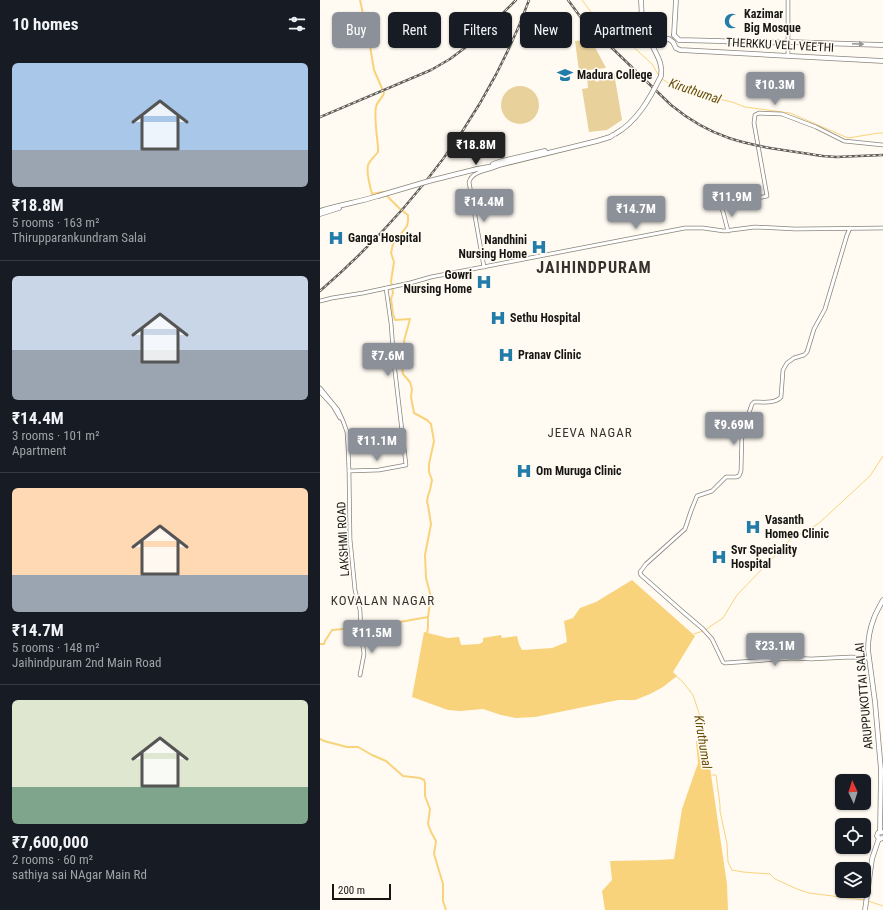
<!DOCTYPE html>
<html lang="en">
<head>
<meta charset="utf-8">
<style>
	:root { --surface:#171b24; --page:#242831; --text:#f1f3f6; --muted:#9ea1a6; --line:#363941; --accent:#8c9099 }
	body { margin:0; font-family:"Roboto Condensed",sans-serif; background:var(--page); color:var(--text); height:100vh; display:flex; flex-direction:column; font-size:15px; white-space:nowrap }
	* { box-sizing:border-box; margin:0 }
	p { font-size:13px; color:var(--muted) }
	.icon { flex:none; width:22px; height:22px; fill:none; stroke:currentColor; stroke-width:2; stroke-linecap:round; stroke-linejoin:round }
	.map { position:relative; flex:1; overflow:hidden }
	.details { display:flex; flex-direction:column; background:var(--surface); width:320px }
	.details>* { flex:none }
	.hud { position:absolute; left:12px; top:12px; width:380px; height:36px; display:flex; gap:8px }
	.needle { width:26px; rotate:356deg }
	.tools { position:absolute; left:515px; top:774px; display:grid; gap:8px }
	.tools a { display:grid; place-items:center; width:36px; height:36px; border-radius:6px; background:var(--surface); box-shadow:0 1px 3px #0004; font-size:20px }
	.scale { position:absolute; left:12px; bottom:10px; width:59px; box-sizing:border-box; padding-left:4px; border:2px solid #171612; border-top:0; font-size:11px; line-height:14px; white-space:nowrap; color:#171612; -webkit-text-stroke:3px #fffbf3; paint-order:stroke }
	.price { position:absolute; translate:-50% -34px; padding:0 9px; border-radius:4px; background:var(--accent); color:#fff; font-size:13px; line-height:26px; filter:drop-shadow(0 1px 2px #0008) }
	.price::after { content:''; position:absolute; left:50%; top:24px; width:12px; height:9px; margin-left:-6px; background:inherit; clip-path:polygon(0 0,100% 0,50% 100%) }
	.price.current { background:#222; color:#fff }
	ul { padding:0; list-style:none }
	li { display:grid; align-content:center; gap:8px; height:212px; padding:0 12px }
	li+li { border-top:1px solid var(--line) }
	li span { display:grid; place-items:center; height:124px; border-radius:6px; color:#555 }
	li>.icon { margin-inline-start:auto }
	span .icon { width:72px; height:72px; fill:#fffc; stroke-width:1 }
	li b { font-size:17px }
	h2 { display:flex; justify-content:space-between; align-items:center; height:48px; padding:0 12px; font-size:17px }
	.tag { padding:0 14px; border-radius:6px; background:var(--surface); box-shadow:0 1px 3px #0004; font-size:14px; line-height:36px }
	.tag.current { background:var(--accent); color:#fff }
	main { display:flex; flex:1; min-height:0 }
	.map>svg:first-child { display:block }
</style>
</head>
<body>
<main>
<section class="details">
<h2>10 homes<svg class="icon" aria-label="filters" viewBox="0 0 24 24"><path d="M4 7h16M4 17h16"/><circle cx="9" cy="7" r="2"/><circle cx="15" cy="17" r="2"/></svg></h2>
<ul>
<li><span style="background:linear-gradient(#a9c7e8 70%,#9aa5b1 0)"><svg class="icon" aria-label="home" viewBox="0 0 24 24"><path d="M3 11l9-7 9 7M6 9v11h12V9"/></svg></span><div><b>₹18.8M</b><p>5 rooms · 163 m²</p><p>Thirupparankundram Salai</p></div></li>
<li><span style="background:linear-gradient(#c9d6e8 60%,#9aa5b1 0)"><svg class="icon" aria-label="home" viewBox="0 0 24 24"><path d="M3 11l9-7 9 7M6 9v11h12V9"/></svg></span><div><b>₹14.4M</b><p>3 rooms · 101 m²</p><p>Apartment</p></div></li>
<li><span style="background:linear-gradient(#ffd9b3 70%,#9aa5b1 0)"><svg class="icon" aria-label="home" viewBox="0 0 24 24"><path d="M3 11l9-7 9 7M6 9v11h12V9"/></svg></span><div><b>₹14.7M</b><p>5 rooms · 148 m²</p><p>Jaihindpuram 2nd Main Road</p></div></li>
<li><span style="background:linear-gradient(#dfe7d0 70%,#7fa58c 0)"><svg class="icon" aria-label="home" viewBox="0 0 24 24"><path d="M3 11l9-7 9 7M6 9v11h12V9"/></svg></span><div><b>₹7,600,000</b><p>2 rooms · 60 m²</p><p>sathiya sai NAgar Main Rd</p></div></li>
</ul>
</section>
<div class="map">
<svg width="563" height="910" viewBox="0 0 563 910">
	<rect width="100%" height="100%" fill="#fffbf3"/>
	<!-- green -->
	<g fill="#e9d19c">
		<path d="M265 40 276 49 286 68 259 71 255 41Z"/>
		<path d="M294 73 302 120 287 130 269 132 262 89 268 88 267 77 275 76 276 82 279 81 278 76Z"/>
		<circle cx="200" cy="105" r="19"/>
	</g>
	<!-- water -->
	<g fill="#f9d37b">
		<path d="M312 580 375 636 353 672 357 676 343 687 330 694 315 700H298L215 717 196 718 181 715 163 709 140 711 128 710 92 697 104 632 128 638 139 637 141 645 159 644 163 642V638L181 635 182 638 197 636 199 644 202 650 232 648 247 642 244 621 253 618 260 608 276 602Z"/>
		<path d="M386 740 407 884 408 910H285L282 891 292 880 290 861 338 860 354 859 362 809 378 763 376 741Z"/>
	</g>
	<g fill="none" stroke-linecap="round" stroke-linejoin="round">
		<!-- stream -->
		<g stroke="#f9d37b" stroke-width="1">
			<path d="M262 0 271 12 284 24 296 31 332 64 339 76"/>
			<path d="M341 78 351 85 390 97 412 102 425 107 470 113 528 138 559 133H563"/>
			<path d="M385 630 403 618 417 595 471 539 498 524 550 476 563 456"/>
			<path d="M374 634 383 631"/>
			<path d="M356 676 363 682 373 695 383 725 386 742"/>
			<path d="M392 775H396L400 805V811L407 844 408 862 412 870 423 872 450 874 455 879 477 889 489 893 544 900"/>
			<path d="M548 901 563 906"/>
		</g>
		<!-- canal -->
		<g stroke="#f9d37b" stroke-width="2">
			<path d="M40 0 50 46 54 70 64 93C63 98 57 101 56 107 54 116 57 137 58 147V152C55 156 50 160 48 165 46 173 50 186 52 194L63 192"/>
			<path d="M107 634 108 627V617"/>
			<path d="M0 644H4L5 641 12 630 57 626 108 617 111 597 106 578 105 555 111 524 108 505 107 502 108 496 110 490 112 480 109 472V464L114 441 111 424 107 420 94 413 91 397 92 389 90 382 83 374 82 367 84 361 86 358 87 354 84 341 90 319 75 320 73 314 71 299 73 293 71 281 74 262 71 253 73 244 87 226 88 221V215L79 208 65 194"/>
			<path d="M0 739 4 741 27 747H38L52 755 66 761 83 776 100 778 104 780 105 783V796L110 809 108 824 111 832 116 841 114 854 123 884V901L126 910"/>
		</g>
		<defs>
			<g id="minor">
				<path d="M468 0V56"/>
				<path d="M530 228 527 235 505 309 494 329 487 352 484 355 474 358 467 363 463 370 461 397C455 404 442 402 434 402L432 404 422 433 421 471 419 476 416 477H406L392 491 377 496 371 511 365 529 326 564 320 572 321 575 363 612 383 629 392 639 403 662 405 663 473 658 491 659 531 657 549 658"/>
				<path d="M408 231 402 208V206L447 196 434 123 435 115 439 113 462 114 496 127 524 141 563 145"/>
				<path d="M164 267 149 182C153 170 168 171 178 166"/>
				<path d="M0 301 12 298 43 293 90 283 111 277 365 228H383L404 231 435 227 475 229 563 228"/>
				<path d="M0 388 18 410 23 421 27 432 28 447 29 471 30 539 35 590 40 610 41 632 44 654 40 675"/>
				<path d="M0 392 13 406 20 418"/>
				<path d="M29 471 59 470 86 465 74 363 71 323 66 288"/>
			</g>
			<g id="major">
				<path d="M321 0 322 20 333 47"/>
				<path d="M328 35 337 38 349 39 353 42 356 48 360 50 563 61"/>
				<path d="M354 35 359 40 399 41 435 43 468 42 563 45"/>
				<path d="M354 35 356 0"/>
				<path d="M173 164 182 161 225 151"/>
				<path d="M157 169 179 165 277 141 290 137 293 135"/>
				<path d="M0 211C19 205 39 202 58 196"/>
				<path d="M0 214 19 208"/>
				<path d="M560 832 561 770 555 702 548 650C548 639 550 628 554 618 556 612 560 606 563 600"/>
				<path d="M562 832 558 833 557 836 560 839 563 838"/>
				<path d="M545 910 552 859 559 838"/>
			</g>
		</defs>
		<!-- minor casing -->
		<use href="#minor" stroke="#89857b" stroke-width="4.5"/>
		<!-- major casing -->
		<use href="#major" stroke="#89857b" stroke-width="5.5"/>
		<!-- minor -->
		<use href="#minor" stroke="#fff" stroke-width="3"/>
		<!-- major -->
		<use href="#major" stroke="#fff" stroke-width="4"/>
		<defs>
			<g id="rail">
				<path d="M248 0 262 19 351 105C368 119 388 131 409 138 439 148 472 151 503 156L516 157 563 155"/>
				<path d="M0 117 111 70 130 59 146 47 166 30 196 0"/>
				<path d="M0 291C91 212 168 114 209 0"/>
			</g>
		</defs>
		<!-- rail casing -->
		<use href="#rail" stroke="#615f5a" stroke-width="2.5"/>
		<!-- rail -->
		<use href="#rail" stroke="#fffbf3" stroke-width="1" stroke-dasharray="3" stroke-linecap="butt"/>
		<defs>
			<g id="major-bridge">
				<path d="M295 134C317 122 330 98 341 76 343 65 338 57 333 47"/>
				<path d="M58 196 109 181 157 169"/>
			</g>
		</defs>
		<!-- major-bridge casing -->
		<use href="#major-bridge" stroke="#89857b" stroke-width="5.5" stroke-linecap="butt"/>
		<!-- major-bridge -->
		<use href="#major-bridge" stroke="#fff" stroke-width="4"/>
	</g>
	<!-- one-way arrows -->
	<defs><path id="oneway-solid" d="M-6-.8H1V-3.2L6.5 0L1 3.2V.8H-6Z"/></defs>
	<use fill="#979694" href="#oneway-solid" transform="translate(538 44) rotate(2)"/>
	<!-- icons -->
	<defs>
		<symbol id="mosque-bare" viewBox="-9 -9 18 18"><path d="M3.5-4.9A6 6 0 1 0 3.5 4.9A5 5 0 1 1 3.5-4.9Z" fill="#227caa" stroke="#fffbf3" stroke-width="2.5" paint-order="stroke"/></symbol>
		<symbol id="university-bare" viewBox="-9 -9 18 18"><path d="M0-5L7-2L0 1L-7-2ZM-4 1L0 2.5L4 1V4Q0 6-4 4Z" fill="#227caa" stroke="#fffbf3" stroke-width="2.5" paint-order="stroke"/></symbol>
		<symbol id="hospital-bare" viewBox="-9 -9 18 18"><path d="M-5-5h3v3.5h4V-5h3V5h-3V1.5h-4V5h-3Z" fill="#227caa" stroke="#fffbf3" stroke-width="2.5" paint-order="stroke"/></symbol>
	</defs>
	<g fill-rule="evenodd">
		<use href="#mosque-bare" x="401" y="10" width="22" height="22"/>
		<use href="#university-bare" x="234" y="64" width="22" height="22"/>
		<use href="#hospital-bare" x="5" y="227" width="22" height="22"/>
		<use href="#hospital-bare" x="208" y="236" width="22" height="22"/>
		<use href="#hospital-bare" x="153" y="271" width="22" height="22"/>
		<use href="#hospital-bare" x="167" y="307" width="22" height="22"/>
		<use href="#hospital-bare" x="175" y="344" width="22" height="22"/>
		<use href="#hospital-bare" x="193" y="460" width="22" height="22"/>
		<use href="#hospital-bare" x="422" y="516" width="22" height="22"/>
		<use href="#hospital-bare" x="388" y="546" width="22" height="22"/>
	</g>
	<g text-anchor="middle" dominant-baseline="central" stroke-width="3" stroke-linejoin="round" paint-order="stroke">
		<!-- poi labels -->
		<g font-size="12" font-weight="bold" fill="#171612" stroke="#fffbf3" text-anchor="start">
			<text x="424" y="14">Kazimar<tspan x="424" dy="14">Big Mosque</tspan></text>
			<text x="257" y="75">Madura College</text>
			<text x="28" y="238">Ganga Hospital</text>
			<text x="207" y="240" text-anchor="end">Nandhini<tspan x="207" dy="14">Nursing Home</tspan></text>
			<text x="152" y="275" text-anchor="end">Gowri<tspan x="152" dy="14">Nursing Home</tspan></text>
			<text x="190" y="318">Sethu Hospital</text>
			<text x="198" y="355">Pranav Clinic</text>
			<text x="216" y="471">Om Muruga Clinic</text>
			<text x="445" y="520">Vasanth<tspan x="445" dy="14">Homeo Clinic</tspan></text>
			<text x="411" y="550">Svr Speciality<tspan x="411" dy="14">Hospital</tspan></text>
		</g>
		<!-- street labels -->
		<g font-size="12" fill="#171612" stroke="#fffbf3">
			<text transform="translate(460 45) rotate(3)">THERKKU VELI VEETHI</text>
			<text transform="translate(23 539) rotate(-93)">LAKSHMI ROAD</text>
			<text transform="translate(544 696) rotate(-95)">ARUPPUKOTTAI SALAI</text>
		</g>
		<!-- water labels -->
		<g font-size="13" font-style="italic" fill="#674e06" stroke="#fffbf3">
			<text transform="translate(375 91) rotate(19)">Kiruthumal</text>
			<text transform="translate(383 742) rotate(81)">Kiruthumal</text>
		</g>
		<!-- neighbourhood labels -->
		<g font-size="13" letter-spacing="1" fill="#37332c" stroke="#fffbf3">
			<text x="270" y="432">JEEVA NAGAR</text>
			<text x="63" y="600">KOVALAN NAGAR</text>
		</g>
		<!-- district labels -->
		<g font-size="16" font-weight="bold" letter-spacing="1" fill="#37332c" stroke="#fffbf3">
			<text x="274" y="267">JAIHINDPURAM</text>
		</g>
	</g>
</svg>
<div class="tools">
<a><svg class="needle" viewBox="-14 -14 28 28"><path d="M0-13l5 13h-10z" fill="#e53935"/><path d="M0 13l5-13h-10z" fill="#9ea1a6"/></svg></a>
<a><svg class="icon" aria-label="locate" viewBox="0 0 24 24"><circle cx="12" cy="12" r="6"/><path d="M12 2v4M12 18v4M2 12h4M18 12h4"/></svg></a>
<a><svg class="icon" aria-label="layers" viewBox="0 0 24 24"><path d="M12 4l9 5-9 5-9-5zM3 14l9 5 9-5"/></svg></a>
</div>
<div class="scale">200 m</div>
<b class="price" style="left:455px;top:106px">₹10.3M</b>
<b class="price current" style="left:156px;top:166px">₹18.8M</b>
<b class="price" style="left:412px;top:218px">₹11.9M</b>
<b class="price" style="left:164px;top:223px">₹14.4M</b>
<b class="price" style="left:316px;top:230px">₹14.7M</b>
<b class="price" style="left:68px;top:377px">₹7.6M</b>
<b class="price" style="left:414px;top:446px">₹9.69M</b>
<b class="price" style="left:57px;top:462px">₹11.1M</b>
<b class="price" style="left:52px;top:654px">₹11.5M</b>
<b class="price" style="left:455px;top:667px">₹23.1M</b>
<div class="hud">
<a class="tag current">Buy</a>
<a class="tag">Rent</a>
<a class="tag">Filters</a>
<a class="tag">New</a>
<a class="tag">Apartment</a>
</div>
</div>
</main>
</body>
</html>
